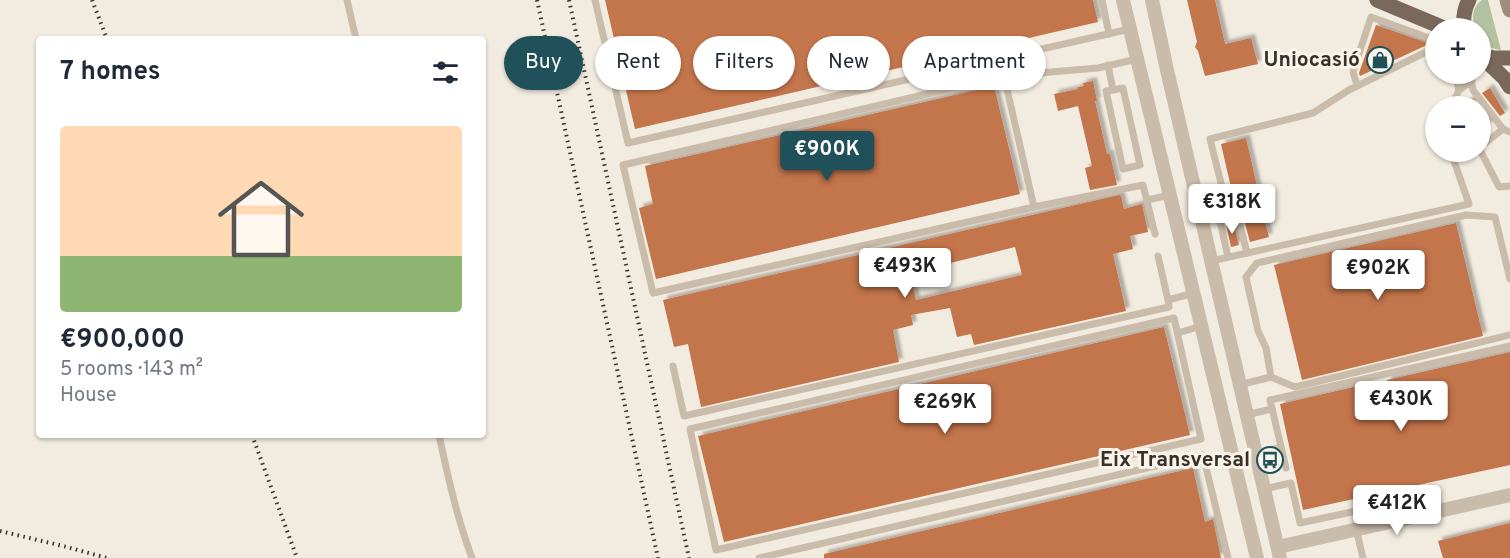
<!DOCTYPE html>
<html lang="en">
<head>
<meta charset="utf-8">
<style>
	:root { --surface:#fff; --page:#f2f2f3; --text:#1f2937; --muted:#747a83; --line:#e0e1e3; --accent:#205059 }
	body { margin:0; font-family:Overpass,sans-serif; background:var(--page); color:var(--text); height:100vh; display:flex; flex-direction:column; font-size:22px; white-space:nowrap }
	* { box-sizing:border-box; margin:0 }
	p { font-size:20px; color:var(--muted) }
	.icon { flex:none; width:33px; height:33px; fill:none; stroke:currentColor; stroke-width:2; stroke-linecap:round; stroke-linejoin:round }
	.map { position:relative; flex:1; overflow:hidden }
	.sheet { position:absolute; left:36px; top:36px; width:450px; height:402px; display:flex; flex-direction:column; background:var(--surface); border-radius:6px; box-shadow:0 2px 4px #0004 }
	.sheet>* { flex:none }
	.hud { position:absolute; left:504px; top:36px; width:570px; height:54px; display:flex; gap:12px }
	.tools { position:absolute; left:1425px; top:18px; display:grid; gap:12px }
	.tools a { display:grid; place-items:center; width:66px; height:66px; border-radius:50%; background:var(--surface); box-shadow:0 2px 4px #0004; font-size:30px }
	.price { position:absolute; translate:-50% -51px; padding:0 14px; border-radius:6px; background:#fff; color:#222; font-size:20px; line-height:39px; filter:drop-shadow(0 2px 3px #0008) }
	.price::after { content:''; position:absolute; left:50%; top:36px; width:18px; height:14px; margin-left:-9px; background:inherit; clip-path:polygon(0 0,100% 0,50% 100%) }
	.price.active { background:var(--accent); color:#fff }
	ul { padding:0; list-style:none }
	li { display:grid; align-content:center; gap:12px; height:318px; padding:0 24px }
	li+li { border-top:2px solid var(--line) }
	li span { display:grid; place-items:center; height:186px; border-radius:6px; color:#555 }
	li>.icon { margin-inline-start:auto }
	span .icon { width:108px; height:108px; fill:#fffc; stroke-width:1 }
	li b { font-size:26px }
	h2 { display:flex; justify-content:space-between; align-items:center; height:72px; padding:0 24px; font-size:26px }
	.tag { padding:0 21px; border-radius:27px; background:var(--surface); box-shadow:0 2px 4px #0004; font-size:21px; line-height:54px }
	.tag.active { background:var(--accent); color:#fff }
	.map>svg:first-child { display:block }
</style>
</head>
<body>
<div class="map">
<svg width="1510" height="558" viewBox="0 0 1510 558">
	<defs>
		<filter id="shadow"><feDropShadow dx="4" dy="-4" stdDeviation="1.5" flood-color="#0004"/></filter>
	</defs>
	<rect width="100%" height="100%" fill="#f2ebdf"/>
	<!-- green -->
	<path fill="#b2c19f" d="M1482 0H1488L1501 50C1485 47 1480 45 1480 28H1474C1472 17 1472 7 1482 0Z"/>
	<!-- building -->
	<g fill="#c3744b" fill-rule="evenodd" filter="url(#shadow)">
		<path d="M605 0H1093L1098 22 635 129Z"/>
		<path d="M1187 0H1215L1225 44 1251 38 1258 64 1205 76 1198 51 1195 47 1197 42Z"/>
		<path d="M1376 25 1425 42 1429 44 1360 76 1359 73Z"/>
		<path d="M1093 81 1097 101H1095L1107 154H1110L1117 185 1090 190 1085 168 1092 166 1078 106 1058 111 1054 94 1078 89V87L1084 86 1083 83Z"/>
		<path d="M994 86 1020 194 656 279 639 208 653 204 645 166Z"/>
		<path d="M1490 88 1505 113 1500 116 1482 93Z"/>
		<path d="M1473 99 1479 106H1460Z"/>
		<path d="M1480 109 1491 123 1480 129Z"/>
		<path d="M1246 138 1260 199H1259L1269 237 1250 242 1243 216 1236 209 1221 144Z"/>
		<path d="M1119 195 1121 196 1124 209 1142 204 1148 232 1130 236 1133 249 1113 254 1126 311 974 345 971 334 957 337 950 308 911 315 913 325 893 330 899 362 701 407 688 344 674 347 663 300ZM1015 247 1022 275 916 300 910 273Z"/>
		<path d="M1233 222 1239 245 1231 247 1226 224Z"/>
		<path d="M1456 223 1483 336 1302 380 1274 265Z"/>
		<path d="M1164 327 1190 435 724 542 698 436Z"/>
		<path d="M1510 352V465L1303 510 1280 404 1358 386 1360 393 1388 387 1387 380Z"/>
		<path d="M1193 468 1205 522 1213 519 1221 558H824V554Z"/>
		<path d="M1510 523V558H1443L1438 541Z"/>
	</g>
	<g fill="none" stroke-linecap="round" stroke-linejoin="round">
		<!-- service -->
		<g stroke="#cabcaa" stroke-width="7">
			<path d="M347 0 356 39"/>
			<path d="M595 0 628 143 1130 29"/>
			<path d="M1102 0 1109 34"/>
			<path d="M1108 65 1113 90 1123 88 1140 165 1123 169 1106 91 1113 90"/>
			<path d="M1455 74 1459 90"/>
			<path d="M1470 74 1473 90 1503 129 1510 132"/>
			<path d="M1004 76 1034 207 653 293 623 165 1004 76 1098 68 1137 59"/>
			<path d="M1357 85 1353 72 1371 17 1432 39 1436 42"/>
			<path d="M1451 106 1459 90 1472 81"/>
			<path d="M1480 147 1503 129"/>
			<path d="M1480 150 1499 187 1510 186"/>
			<path d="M1147 200 1170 195"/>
			<path d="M1197 202 1216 203 1228 257"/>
			<path d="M1034 207 1143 185 1155 234"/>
			<path d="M1247 253 1238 217 1216 203 1224 195 1210 139 1313 113 1349 90 1436 47"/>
			<path d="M1158 256 1168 300 1194 293"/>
			<path d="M1211 261 1469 204 1452 155 1461 153"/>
			<path d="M1174 318 1201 439 716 550 690 429Z"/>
			<path d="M1178 333 1201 326"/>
			<path d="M673 366 684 416 1169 307 1168 300"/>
			<path d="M1271 377 1266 348 1258 331 1246 277 1257 263 1466 215 1495 217 1510 279"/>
			<path d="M1239 385 1271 377 1295 387 1510 335"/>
			<path d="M1246 415 1272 409"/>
			<path d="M439 435C448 477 457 518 472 558"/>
			<path d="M1256 454 1281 447"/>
			<path d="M1205 463 1233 458"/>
			<path d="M1286 468 1270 400 1510 346"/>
			<path d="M1264 489 1291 483 1300 523 1375 507 1379 524"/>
			<path d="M1356 529 1363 558"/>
			<path d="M759 558 1203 455 1228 558"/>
		</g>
		<!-- minor -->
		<g stroke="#cabcaa" stroke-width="14">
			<path d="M1123 0 1257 558"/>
			<path d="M1152 0 1167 70 1280 558"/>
			<path d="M1278 547 1510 495"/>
		</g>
		<!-- secondary -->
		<path stroke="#9e8c7c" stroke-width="15" d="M1507 0 1510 10"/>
		<!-- primary -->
		<g stroke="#7a685b" stroke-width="15">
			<path d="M1377 0 1444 28"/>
			<path d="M1464 28C1463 18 1464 9 1469 0"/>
			<path d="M1480 55 1504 78 1510 87"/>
			<path d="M1480 55 1495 58H1510"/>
		</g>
		<!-- rail -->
		<g stroke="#38302a" stroke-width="4" stroke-dasharray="1.5 4.5" stroke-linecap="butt">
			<path d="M92 0 107 39"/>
			<path d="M537 0 658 558"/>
			<path d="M569 0 689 558"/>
			<path d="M252 435 297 558"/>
			<path d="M0 531 67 547 107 558"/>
		</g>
	</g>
	<!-- icons -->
	<defs>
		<symbol id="shop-ring" viewBox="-11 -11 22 22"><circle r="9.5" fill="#faf5eb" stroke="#205059" stroke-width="1.5"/><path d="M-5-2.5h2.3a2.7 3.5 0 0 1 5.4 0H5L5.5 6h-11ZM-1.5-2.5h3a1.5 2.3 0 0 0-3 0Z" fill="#205059"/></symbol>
		<symbol id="bus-ring" viewBox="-11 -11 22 22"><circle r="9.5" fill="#faf5eb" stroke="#205059" stroke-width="1.5"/><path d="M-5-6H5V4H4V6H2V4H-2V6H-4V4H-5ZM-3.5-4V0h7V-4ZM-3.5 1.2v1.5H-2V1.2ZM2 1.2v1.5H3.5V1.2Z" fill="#205059"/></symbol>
	</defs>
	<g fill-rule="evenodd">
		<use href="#shop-ring" x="1365" y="45" width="30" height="30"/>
		<use href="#bus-ring" x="1255" y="445" width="30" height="30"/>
	</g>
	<g text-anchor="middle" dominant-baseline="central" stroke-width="6" stroke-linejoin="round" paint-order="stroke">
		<!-- poi labels -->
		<g font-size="21" font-weight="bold" fill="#38302a" stroke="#faf5eb" text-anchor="end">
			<text x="1360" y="60">Uniocasió</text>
			<text x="1250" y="460">Eix Transversal</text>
		</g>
	</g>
</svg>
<div class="tools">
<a>+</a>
<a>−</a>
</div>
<b class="price active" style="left:827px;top:182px">€900K</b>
<b class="price" style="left:1232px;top:235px">€318K</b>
<b class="price" style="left:905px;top:299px">€493K</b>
<b class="price" style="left:1378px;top:301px">€902K</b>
<b class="price" style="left:1401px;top:432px">€430K</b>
<b class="price" style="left:945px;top:435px">€269K</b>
<b class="price" style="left:1397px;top:536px">€412K</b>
<div class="hud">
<a class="tag active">Buy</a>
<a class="tag">Rent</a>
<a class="tag">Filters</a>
<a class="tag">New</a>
<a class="tag">Apartment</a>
</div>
<section class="sheet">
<h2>7 homes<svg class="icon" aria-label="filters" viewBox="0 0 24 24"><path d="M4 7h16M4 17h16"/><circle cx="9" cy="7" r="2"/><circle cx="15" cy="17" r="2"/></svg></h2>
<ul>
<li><span style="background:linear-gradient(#ffd9b3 70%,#8fb573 0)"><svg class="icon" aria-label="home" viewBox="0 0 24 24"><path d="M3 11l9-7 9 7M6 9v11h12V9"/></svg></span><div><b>€900,000</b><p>5 rooms · 143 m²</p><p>House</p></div></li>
</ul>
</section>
</div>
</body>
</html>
